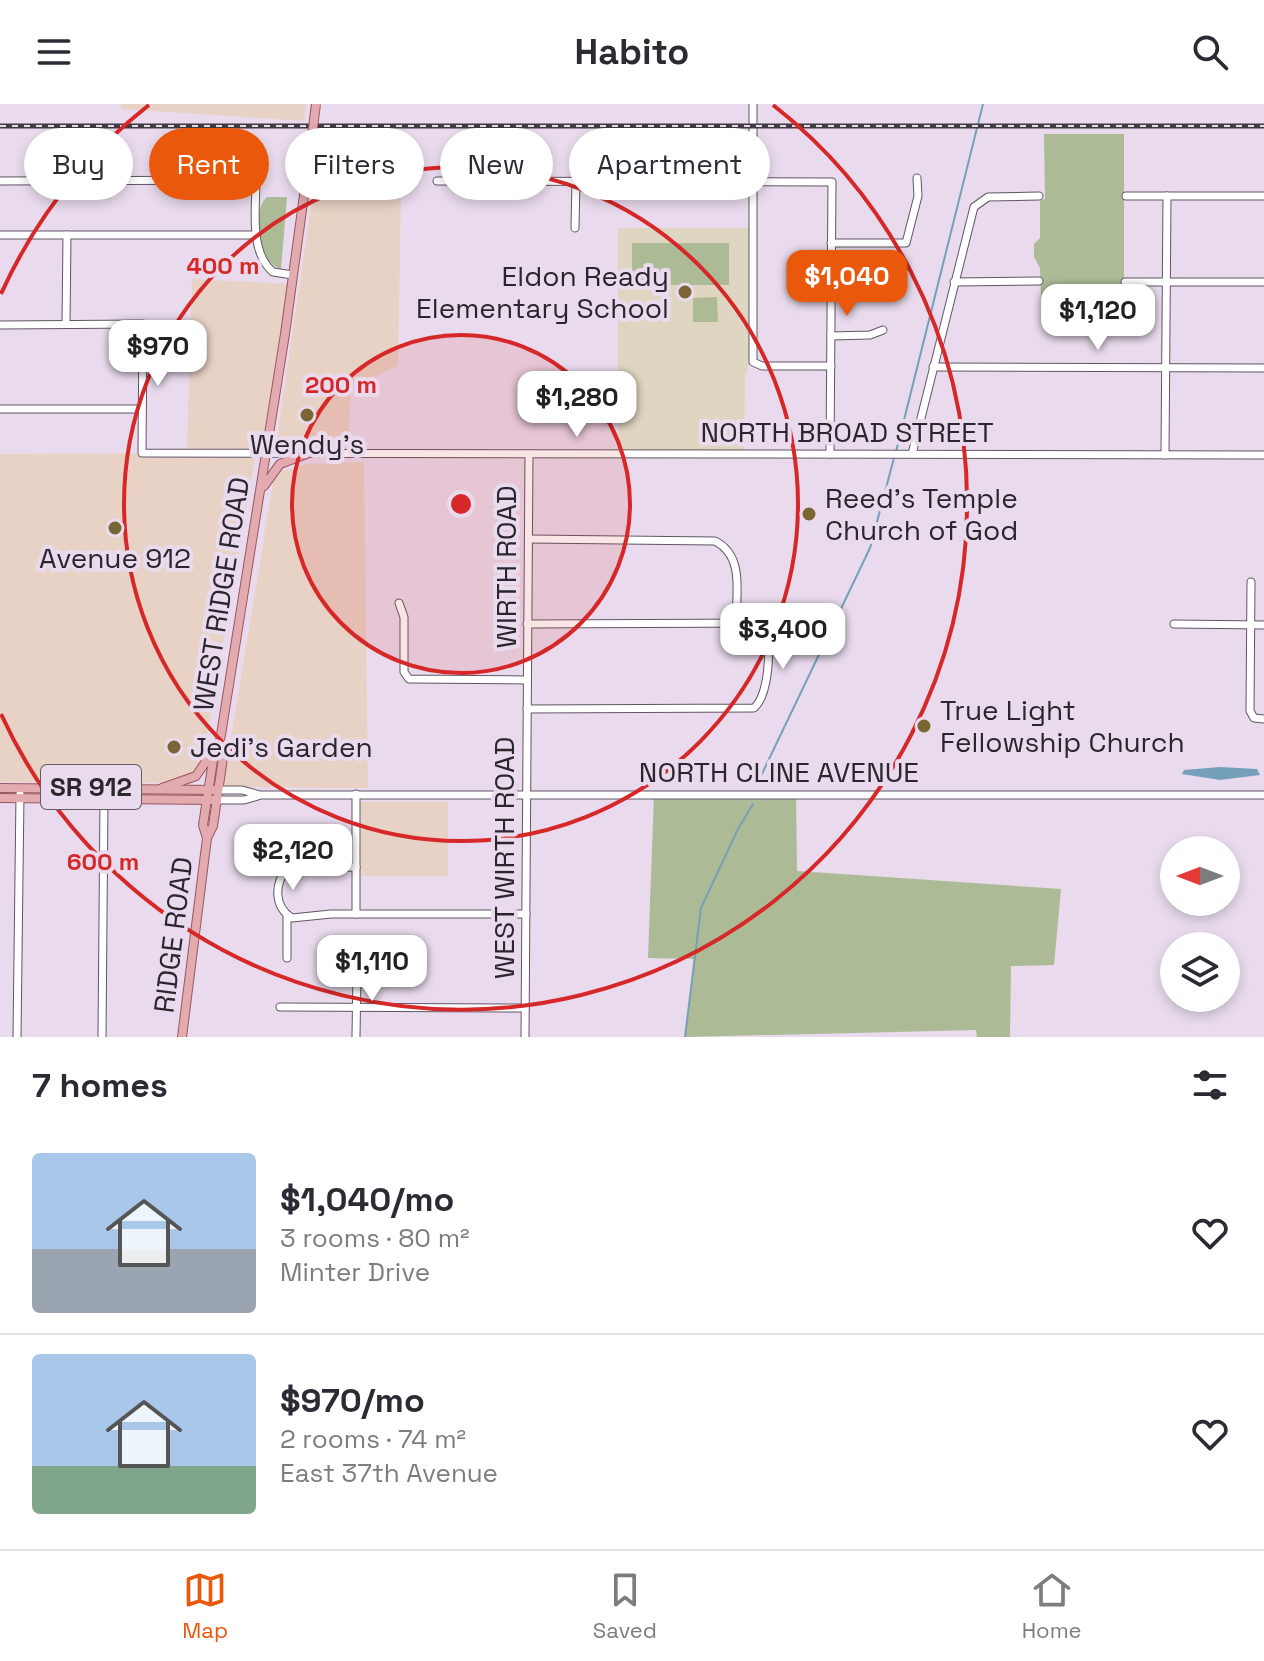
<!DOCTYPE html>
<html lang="en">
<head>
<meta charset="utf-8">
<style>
	:root { --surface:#fff; --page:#f7f7f7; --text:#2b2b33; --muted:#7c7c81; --line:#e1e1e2; --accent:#ea580c }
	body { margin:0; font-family:"Space Grotesk",sans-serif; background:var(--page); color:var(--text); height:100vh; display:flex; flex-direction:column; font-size:30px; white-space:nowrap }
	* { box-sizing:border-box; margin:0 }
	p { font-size:26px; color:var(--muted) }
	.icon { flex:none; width:44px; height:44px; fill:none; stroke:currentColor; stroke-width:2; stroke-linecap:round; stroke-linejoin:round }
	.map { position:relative; height:933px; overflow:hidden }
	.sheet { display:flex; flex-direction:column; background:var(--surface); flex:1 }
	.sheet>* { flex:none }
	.top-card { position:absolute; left:24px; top:24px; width:800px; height:72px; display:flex; gap:16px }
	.needle { width:52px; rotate:270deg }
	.buttons { position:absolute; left:1160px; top:732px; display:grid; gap:16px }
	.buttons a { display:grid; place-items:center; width:80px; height:80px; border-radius:50%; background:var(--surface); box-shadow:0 4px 12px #0003; font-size:40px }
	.price { position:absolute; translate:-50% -68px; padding:0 18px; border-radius:16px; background:#fff; color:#222; font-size:26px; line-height:52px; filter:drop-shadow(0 2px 4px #0008) }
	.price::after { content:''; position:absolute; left:50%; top:48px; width:24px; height:18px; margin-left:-12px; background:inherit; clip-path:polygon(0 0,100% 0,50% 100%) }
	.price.current { background:var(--accent); color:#fff }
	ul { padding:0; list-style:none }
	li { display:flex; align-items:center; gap:24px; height:200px; padding:0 32px }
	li+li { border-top:2px solid var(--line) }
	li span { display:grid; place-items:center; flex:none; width:224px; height:160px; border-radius:8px; color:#555 }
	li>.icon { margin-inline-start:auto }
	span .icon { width:96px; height:96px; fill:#fffc; stroke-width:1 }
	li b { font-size:34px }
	h2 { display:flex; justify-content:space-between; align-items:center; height:96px; padding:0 32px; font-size:34px }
	.tag { padding:0 28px; border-radius:36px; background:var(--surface); box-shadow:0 4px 12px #0003; font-size:28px; line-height:72px }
	.tag.current { background:var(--accent); color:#fff }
	header { display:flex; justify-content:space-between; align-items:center; height:104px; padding:0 32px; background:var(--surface); font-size:36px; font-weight:700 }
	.menu { display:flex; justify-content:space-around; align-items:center; height:112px; border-top:2px solid var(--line); background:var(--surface); font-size:22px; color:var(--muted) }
	.menu a { display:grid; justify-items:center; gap:4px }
	.menu .current { color:var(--accent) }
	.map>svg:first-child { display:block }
</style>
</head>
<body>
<header><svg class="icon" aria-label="menu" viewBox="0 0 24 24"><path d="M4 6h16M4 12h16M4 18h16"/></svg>Habito<svg class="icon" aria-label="search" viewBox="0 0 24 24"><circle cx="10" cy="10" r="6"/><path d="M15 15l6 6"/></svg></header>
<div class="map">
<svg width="1264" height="933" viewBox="0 0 1264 933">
	<rect width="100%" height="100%" fill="#e9dbed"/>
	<!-- commercial -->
	<g fill="#e8d2c6">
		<path d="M121 0H306L304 17 121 5Z"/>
		<path d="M402 29 398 262 351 284 348 341 288 340 277 333 321 34Z"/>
		<path d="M192 175 290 180 265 347H187Z"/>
		<path d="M256 349 202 660 194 670 168 679 0 678V350Z"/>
		<path d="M364 358 368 684 223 683 273 378 282 367 308 360Z"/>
		<rect x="361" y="698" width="87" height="74"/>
	</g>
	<!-- education -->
	<path fill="#dfd6c1" d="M618 124H753L752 252 745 272 744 350H618Z"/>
	<!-- green -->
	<g fill="#adba96">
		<path d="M1044 30H1124V220H1042L1040 164 1034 153V140L1040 134V96L1045 95Z"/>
		<path d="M267 93H287L281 165C259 160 250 107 267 93Z"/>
		<rect x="632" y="139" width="97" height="42"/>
		<path d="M717 193 718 218H693V194Z"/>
		<path d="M796 690 797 767 1061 785 1054 861 1011 862 1010 933H977L976 926 685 933 694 855 648 854 654 691Z"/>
	</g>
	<!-- water -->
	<path fill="#75a0b9" d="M1220 663 1257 665 1260 671 1220 676 1182 670 1184 666Z"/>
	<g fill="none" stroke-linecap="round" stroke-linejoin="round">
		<!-- stream -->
		<g stroke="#75a0b9" stroke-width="2">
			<path d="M896 348 983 0"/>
			<path d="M759 676 870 444 894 354"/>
			<path d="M685 933 701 804 738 725 753 700"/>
		</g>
		<defs>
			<g id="minor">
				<path d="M753 0V258L762 262H831"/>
				<path d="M0 77 256 76C256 104 249 148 273 168L293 171"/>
				<path d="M437 77 832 78 830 350"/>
				<path d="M1126 92H1264"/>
				<path d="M575 124 576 77"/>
				<path d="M0 131H256"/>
				<path d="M831 139H906L918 92 917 74"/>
				<path d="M954 178 1039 177"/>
				<path d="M1125 178H1264"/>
				<path d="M66 220 67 131"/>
				<path d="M0 221 143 220 142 349 1264 351"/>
				<path d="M831 232 870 231 883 226"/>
				<path d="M933 263 1264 264"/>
				<path d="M0 305H142"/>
				<path d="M912 350 974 103 988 93 1039 92"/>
				<path d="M1165 351 1167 92"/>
				<path d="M529 435 715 437C745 452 736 490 736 519"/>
				<path d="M1251 478 1250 607 1254 614 1264 615"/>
				<path d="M399 499 404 513V568L409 575 527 576"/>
				<path d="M527 520 769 519C769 540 771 589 754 604L527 605"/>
				<path d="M1174 520 1264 521"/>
				<path d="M218 686H242L260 691H1264"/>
				<path d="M217 696H244L258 692"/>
				<path d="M356 763 287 765C274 780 274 803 292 814L331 810H526"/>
				<path d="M356 810V690"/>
				<path d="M287 854V811"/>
				<path d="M280 903 525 904"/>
				<path d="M17 933 20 690"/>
				<path d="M102 933 104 695"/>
				<path d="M356 933 357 865"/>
				<path d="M525 933 529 350"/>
			</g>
			<g id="major">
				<path d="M264 382 280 360 309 349"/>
				<path d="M0 684 218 686"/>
				<path d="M162 684 196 672 220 637 285 230 311 40"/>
				<path d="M0 694 217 696"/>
				<path d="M207 734 203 721 214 650"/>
				<path d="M182 933 207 734 213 722 224 647 220 637"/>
			</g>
		</defs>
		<!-- minor casing -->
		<use href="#minor" stroke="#615564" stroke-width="9"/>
		<!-- major casing -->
		<use href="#major" stroke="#97575e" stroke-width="10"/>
		<!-- minor -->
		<use href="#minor" stroke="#fff" stroke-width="7"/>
		<!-- major -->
		<use href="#major" stroke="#e3aaaf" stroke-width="8"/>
		<defs>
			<path id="rail" d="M0 22H1264"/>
		</defs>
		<!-- rail casing -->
		<use href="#rail" stroke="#403a43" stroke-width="5"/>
		<!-- rail -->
		<use href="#rail" stroke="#e9dbed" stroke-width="2" stroke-dasharray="6" stroke-linecap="butt"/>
		<defs>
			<path id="major-bridge" d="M311 40 316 0"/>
		</defs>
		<!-- major-bridge casing -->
		<use href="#major-bridge" stroke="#97575e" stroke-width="10" stroke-linecap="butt"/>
		<!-- major-bridge -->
		<use href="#major-bridge" stroke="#e3aaaf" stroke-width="8"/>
	</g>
	<!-- distance rings -->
	<circle cx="461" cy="400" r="169" fill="#d62828" fill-opacity=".12"/>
	<g fill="none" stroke="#d62828" stroke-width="4">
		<circle cx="461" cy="400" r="169"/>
		<circle cx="461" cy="400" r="337"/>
		<path d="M1 190A506 506 0 0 1 149 1M773 1A506 506 0 1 1 1 610"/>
	</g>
	<!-- markers -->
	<g fill="#7a6635" stroke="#e9dbed" stroke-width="3">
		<circle cx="685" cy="188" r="8"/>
		<circle cx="307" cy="311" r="8"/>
		<circle cx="809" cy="410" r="8"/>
		<circle cx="115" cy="424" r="8"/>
		<circle cx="924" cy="622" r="8"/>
		<circle cx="174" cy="643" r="8"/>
	</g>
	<g text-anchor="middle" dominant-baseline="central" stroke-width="8" stroke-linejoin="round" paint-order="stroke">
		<!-- shield labels -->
		<rect fill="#e9dbed" stroke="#645c67" stroke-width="2" x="41" y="661" width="100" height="44" rx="6"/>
		<g font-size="26" font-weight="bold" fill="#2b262d">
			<text x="91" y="683">SR 912</text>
		</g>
		<!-- poi labels -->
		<g font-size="28" fill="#2b262d" stroke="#e9dbed" text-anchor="start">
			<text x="669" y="172" text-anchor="end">Eldon Ready<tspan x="669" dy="32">Elementary School</tspan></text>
			<text x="307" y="340" text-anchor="middle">Wendy's</text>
			<text x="825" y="394">Reed's Temple<tspan x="825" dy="32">Church of God</tspan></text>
			<text x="115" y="454" text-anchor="middle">Avenue 912</text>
			<text x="940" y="606">True Light<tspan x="940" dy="32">Fellowship Church</tspan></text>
			<text x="190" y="643">Jedi's Garden</text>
		</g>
		<!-- street labels -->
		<g font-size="28" fill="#2b262d" stroke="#e9dbed">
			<text x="847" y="328">NORTH BROAD STREET</text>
			<text transform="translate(506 463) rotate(-90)">WIRTH ROAD</text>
			<text transform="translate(221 490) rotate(-81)">WEST RIDGE ROAD</text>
			<text x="779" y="668">NORTH CLINE AVENUE</text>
			<text transform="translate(504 754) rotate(-90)">WEST WIRTH ROAD</text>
			<text transform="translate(173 831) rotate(-83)">RIDGE ROAD</text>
		</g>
	</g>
	<circle cx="461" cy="400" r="12" fill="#d62828" stroke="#e9dbed" stroke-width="4"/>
	<g font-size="24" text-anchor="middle" font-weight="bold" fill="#d62828" stroke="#e9dbed" stroke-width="8" stroke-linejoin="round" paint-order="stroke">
		<text x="223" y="170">400 m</text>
		<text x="341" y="289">200 m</text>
		<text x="103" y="766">600 m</text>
	</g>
</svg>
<div class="buttons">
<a><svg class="needle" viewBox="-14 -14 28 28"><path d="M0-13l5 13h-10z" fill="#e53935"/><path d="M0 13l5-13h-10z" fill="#7c7c81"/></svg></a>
<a><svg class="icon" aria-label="layers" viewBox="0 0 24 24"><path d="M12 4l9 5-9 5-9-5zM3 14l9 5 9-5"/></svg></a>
</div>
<b class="price current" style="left:847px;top:214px">$1,040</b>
<b class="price" style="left:1098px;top:248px">$1,120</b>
<b class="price" style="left:158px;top:284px">$970</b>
<b class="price" style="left:577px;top:335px">$1,280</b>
<b class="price" style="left:783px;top:567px">$3,400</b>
<b class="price" style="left:293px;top:788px">$2,120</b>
<b class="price" style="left:372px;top:899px">$1,110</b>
<div class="top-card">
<a class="tag">Buy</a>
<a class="tag current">Rent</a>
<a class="tag">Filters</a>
<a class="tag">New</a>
<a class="tag">Apartment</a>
</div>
</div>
<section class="sheet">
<h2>7 homes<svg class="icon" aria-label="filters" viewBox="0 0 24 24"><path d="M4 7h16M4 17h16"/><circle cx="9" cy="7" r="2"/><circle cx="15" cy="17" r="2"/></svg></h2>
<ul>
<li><span style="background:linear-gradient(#a9c7e8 60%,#9aa5b1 0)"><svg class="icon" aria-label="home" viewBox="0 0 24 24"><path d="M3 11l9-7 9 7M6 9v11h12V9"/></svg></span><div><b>$1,040/mo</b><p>3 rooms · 80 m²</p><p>Minter Drive</p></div><svg class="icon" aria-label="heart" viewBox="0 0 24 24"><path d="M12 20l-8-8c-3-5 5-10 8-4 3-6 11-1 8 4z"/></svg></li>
<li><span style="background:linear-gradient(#a9c7e8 70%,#7fa58c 0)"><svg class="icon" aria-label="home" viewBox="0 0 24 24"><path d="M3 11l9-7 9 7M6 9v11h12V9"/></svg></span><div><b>$970/mo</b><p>2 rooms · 74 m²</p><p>East 37th Avenue</p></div><svg class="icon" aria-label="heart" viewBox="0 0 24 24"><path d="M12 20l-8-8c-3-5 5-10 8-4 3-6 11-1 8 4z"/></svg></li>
</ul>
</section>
<nav class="menu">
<a class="current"><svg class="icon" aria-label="map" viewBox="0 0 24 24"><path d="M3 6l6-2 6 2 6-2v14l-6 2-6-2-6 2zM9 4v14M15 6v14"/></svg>Map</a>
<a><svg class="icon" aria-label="saved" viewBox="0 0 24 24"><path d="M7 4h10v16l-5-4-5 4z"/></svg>Saved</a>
<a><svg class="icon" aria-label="home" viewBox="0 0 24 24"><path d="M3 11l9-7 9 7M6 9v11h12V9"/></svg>Home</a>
</nav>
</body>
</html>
